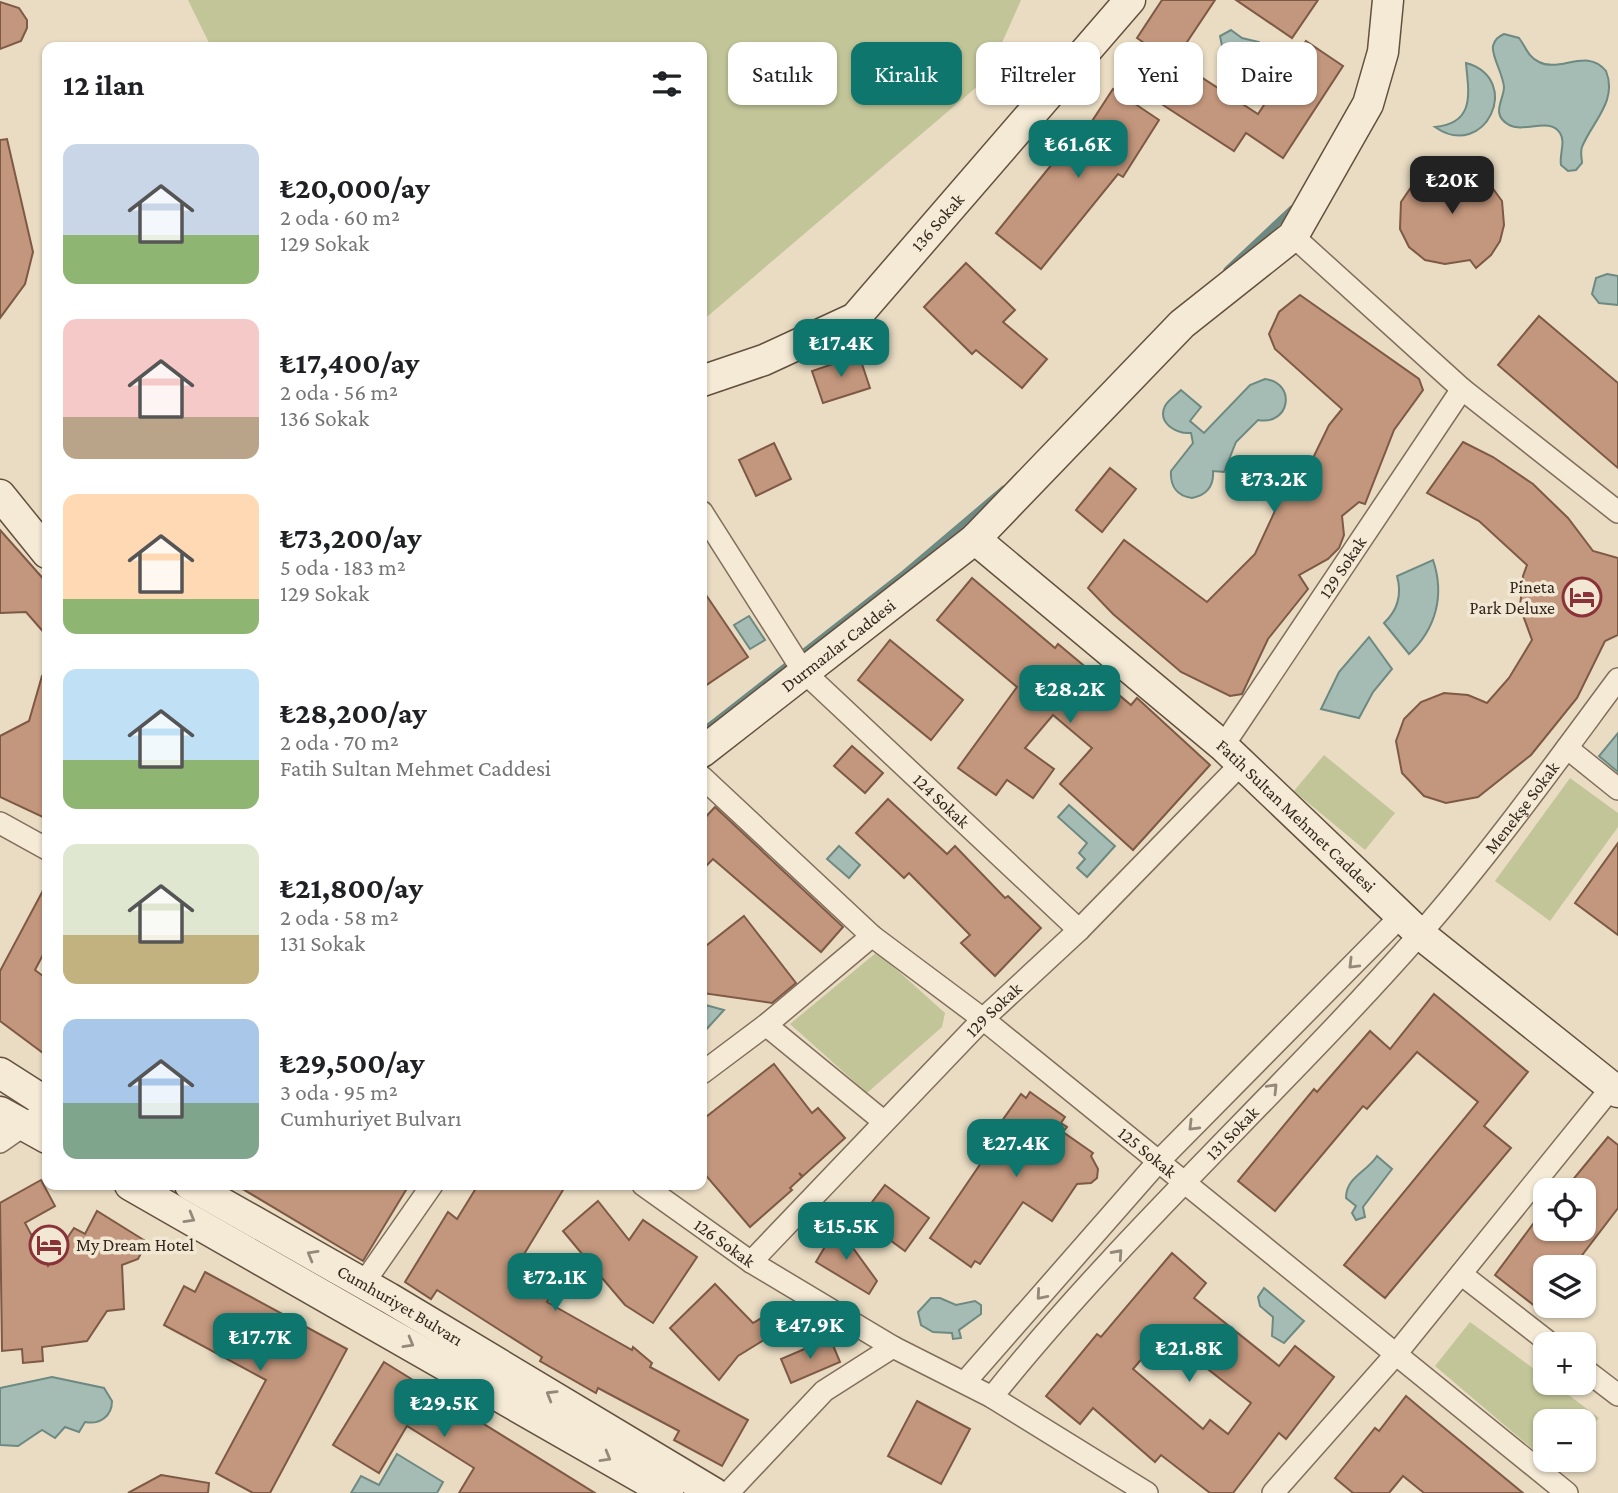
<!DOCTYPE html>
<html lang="tr">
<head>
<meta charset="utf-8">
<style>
	:root { --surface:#fff; --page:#f2f2f2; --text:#202124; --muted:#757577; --accent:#0f766e }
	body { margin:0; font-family:"Crimson Pro",serif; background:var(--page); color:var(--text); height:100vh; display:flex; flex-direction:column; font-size:26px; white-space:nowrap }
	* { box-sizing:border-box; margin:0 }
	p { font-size:23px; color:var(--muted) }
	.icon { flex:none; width:38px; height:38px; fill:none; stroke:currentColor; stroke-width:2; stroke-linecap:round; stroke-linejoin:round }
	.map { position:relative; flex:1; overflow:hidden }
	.sheet { position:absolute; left:42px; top:42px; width:665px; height:1148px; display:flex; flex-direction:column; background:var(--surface); border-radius:14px; box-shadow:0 2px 5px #0004 }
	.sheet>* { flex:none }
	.top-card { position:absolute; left:728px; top:42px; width:665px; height:63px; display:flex; gap:14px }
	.buttons { position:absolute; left:1533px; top:1178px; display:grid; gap:14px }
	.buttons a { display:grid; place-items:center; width:63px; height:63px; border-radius:14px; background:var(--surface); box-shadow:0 2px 5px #0004; font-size:35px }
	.price { position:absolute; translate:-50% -60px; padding:0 16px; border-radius:14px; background:var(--accent); color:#fff; font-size:23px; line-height:46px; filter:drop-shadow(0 2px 4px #0008) }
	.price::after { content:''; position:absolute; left:50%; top:42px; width:21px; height:16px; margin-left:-10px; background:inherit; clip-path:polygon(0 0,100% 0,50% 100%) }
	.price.selected { background:#222; color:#fff }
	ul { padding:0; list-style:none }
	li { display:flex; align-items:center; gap:21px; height:175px; padding:0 21px }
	li span { display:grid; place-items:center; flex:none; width:196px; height:140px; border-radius:14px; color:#555 }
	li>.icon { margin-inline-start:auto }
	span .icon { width:84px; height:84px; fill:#fffc; stroke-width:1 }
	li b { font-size:30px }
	h2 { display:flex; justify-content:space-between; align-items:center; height:84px; padding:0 21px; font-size:30px }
	.chip { padding:0 24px; border-radius:14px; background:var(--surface); box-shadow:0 2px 5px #0004; font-size:24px; line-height:63px }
	.chip.selected { background:var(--accent); color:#fff }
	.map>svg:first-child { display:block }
</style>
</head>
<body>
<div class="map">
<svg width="1618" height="1493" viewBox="0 0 1618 1493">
	<rect width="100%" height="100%" fill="#e9dcc3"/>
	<!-- green -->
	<g fill="#c2c598">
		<path d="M188 0H1021L986 79 702 321V47H211Z"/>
		<path d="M1324 755 1395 813 1365 850 1294 791Z"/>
		<path d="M1570 778 1618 813V827L1550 921 1495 881Z"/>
		<path d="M877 952 945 1013 942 1027 867 1093 790 1024Z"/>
		<path d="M1470 1322 1545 1377V1382L1553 1383 1599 1418 1584 1436V1421H1545V1460H1564L1556 1469 1435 1366Z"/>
	</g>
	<!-- water -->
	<g fill="#a5bcb4" stroke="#6d8981" stroke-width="2">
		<path d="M1231 30 1242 38 1259 42 1263 51 1259 60 1248 63 1222 46 1220 36Z"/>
		<path d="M1504 34 1519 38C1526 47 1528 57 1539 62 1560 73 1587 47 1606 71 1618 101 1592 122 1582 147 1580 152 1582 159 1582 163L1576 170 1568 171 1561 165C1559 155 1566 142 1560 133 1550 117 1524 133 1509 125 1490 114 1504 100 1504 87 1503 74 1491 55 1493 46 1495 39 1498 37 1504 34Z"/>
		<path d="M1466 63C1524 79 1485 162 1435 127 1477 123 1468 90 1466 63Z"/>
		<path d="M1607 274 1618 276V305L1599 303 1592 294 1596 278Z"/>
		<path d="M1265 379C1297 383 1290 426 1258 420L1236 442 1224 472 1213 471C1214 486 1207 495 1192 498 1177 496 1170 486 1171 471L1193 443 1191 433C1176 434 1157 423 1165 406 1168 400 1176 395 1181 390L1201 407 1190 421 1204 433 1250 385Z"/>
		<path d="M1433 560C1445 595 1436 629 1409 654L1384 623C1398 610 1402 594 1397 576Z"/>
		<path d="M749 616 765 640 750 649 734 625Z"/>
		<path d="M1369 637 1392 669 1373 692 1359 718 1321 709 1339 672Z"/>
		<path d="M1618 733V772L1599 756Z"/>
		<path d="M1069 805 1115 846 1087 877 1077 868 1085 859 1079 853 1087 843 1058 817Z"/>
		<path d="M839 846 860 865 849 878 827 859Z"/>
		<path d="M702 1004 724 1010 703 1033 702 1032Z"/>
		<path d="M1377 1156 1392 1169 1363 1207 1365 1217 1356 1220 1352 1213 1356 1206 1346 1198C1346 1177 1367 1172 1377 1156Z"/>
		<path d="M1264 1288 1304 1321 1284 1343 1272 1336 1273 1317 1260 1306 1258 1297Z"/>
		<path d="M931 1298H940L956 1305 975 1301 981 1305V1314L959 1330 961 1338 953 1339 952 1333 933 1332 921 1325 918 1312Z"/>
		<path d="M52 1377 104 1388 112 1401C112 1416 100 1425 85 1422L79 1432 65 1427 55 1438 42 1430 18 1446 0 1445V1388Z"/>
		<path d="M397 1454 443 1482 437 1493H351L361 1476 379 1485Z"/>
	</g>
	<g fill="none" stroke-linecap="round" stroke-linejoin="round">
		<!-- stream -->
		<g stroke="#6d8981" stroke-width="7">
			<path d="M1227 270 1292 209"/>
			<path d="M702 732 905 573 1004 489"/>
		</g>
	</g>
	<!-- building -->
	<g fill="#c3977d" stroke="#7e5944" stroke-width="2" fill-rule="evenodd">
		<path d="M1162 0H1215L1173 63 1137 38Z"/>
		<path d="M1236 0H1318L1292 38Z"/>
		<path d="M0 2 19 8 27 20V28L21 41 0 49Z"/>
		<path d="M1306 41 1343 66 1283 158 1246 133 1234 151 1163 105 1187 68 1258 114Z"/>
		<path d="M1113 89 1159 120 1123 177 1118 174 1041 269 996 233 1061 153 1068 158Z"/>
		<path d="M7 139 33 252 25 284 0 318V140Z"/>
		<path d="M1445 163 1461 165 1483 175 1502 201 1504 225 1500 241 1491 255 1476 268 1470 260 1445 264 1425 260 1409 247 1400 229 1401 202 1418 177 1416 173Z"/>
		<path d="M966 263 1015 310 1003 322 1047 359 1022 388 976 350 972 354 924 307Z"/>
		<path d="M1300 295 1419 379 1423 390 1394 430 1365 504 1359 502 1342 516 1344 535 1339 548 1328 559 1299 575 1308 589 1268 639 1242 694 1230 696 1181 672 1113 614 1088 588 1124 540 1207 602 1255 554 1280 500 1297 491 1329 425 1342 409 1275 349 1269 334 1279 312Z"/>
		<path d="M1539 316 1618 383V468L1498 365Z"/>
		<path d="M859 355 870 388 823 403 812 371Z"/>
		<path d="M1463 442 1493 457 1533 484 1568 518 1593 551 1618 558V635L1605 641 1577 698 1531 755 1478 797 1446 803 1424 796 1402 773 1396 741 1404 719 1421 702 1444 693 1468 695 1487 703 1509 678 1532 640 1520 607 1523 576 1527 565 1479 521 1427 493Z"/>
		<path d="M774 443 791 479 756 496 739 460Z"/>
		<path d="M1110 468 1136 489 1102 532 1076 510Z"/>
		<path d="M0 530 47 583V636L26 612 0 613Z"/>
		<path d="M972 578 1055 648 1058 644 1131 705 1137 698 1210 765 1133 850 1060 784 1092 748 1053 715 1025 748 1054 769 1033 798 1007 780 996 795 958 768 1017 687 937 620Z"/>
		<path d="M702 589 748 657 702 688Z"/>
		<path d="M890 640 963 700 931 740 858 680Z"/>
		<path d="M42 676 47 677V819L0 797V736L29 721Z"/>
		<path d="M852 746 883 773 865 793 834 766Z"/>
		<path d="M888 799 947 854 955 846 1005 898 1008 896 1041 928 995 976 961 943 970 935 909 873 904 878 856 833Z"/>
		<path d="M715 807 843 927 821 952 713 859 702 870V821Z"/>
		<path d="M1618 843V935L1575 903Z"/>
		<path d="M47 883V947L35 970 47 979V1056L0 1021V971Z"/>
		<path d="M744 916 796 983 772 1003 702 993V949Z"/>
		<path d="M1434 994 1528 1072 1484 1126 1511 1148 1385 1298 1344 1265 1478 1102 1417 1052 1367 1109 1363 1106 1275 1211 1238 1181 1314 1089 1317 1092 1370 1031 1390 1049Z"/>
		<path d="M774 1064 812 1113 818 1108 845 1138 803 1176 799 1173 802 1177 790 1188 792 1190 750 1227 702 1171V1120Z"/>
		<path d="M1030 1092 1065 1117 1061 1123 1067 1127 1063 1132 1093 1153 1091 1156 1098 1169 1097 1178 1091 1183 1077 1184 1052 1221 1023 1202 980 1264 975 1261 971 1267 930 1238 983 1160 977 1156 1021 1094 1026 1098Z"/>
		<path d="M1608 1137 1618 1145V1208L1573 1267H1545V1314L1495 1275 1545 1208V1228H1584V1190L1571 1182Z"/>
		<path d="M41 1180 55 1206 25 1223 48 1266 74 1228 85 1234 97 1211 147 1242 138 1259 122 1265 124 1309 107 1311 87 1341 42 1347 43 1361 23 1363 22 1349 2 1351 0 1203Z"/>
		<path d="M236 1185H409L363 1261Z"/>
		<path d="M478 1185H566L512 1274 524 1264 558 1285 547 1302 632 1350 633 1347 652 1363 650 1367 748 1420 722 1466 674 1440 679 1431 598 1388 596 1393 540 1361 542 1357 437 1290 431 1299 405 1282 448 1212 457 1219Z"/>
		<path d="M885 1185 929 1218 905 1251 860 1218Z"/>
		<path d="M598 1201 629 1240 643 1220 697 1257 653 1323 625 1305 602 1278 593 1257 588 1261 563 1231Z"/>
		<path d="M837 1226 877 1281 869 1294 816 1262Z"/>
		<path d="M1172 1253 1206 1283 1194 1298 1279 1366 1295 1346 1334 1377 1286 1439 1279 1433 1233 1493H1210L1161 1455 1155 1462 1093 1408 1080 1424 1046 1396 1097 1334 1101 1337ZM1163 1334 1251 1403 1228 1434 1210 1420 1203 1429 1133 1369Z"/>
		<path d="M205 1272 347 1349 270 1493H253L216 1473 266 1380 164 1325 184 1286 195 1292Z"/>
		<path d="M715 1284 753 1323 770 1313 780 1330 738 1356 719 1380 670 1328Z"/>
		<path d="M830 1338 840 1362 791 1383 781 1359Z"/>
		<path d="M384 1362 595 1493H459L474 1468 407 1426 379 1473 333 1445Z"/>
		<path d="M1406 1396 1437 1422 1523 1493H1424L1403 1476 1389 1493H1353L1335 1478 1375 1428 1379 1431Z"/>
		<path d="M917 1401 970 1429 941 1484 888 1456Z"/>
		<path d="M161 1475 209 1483 208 1493H128Z"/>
	</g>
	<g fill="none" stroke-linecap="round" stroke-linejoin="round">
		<defs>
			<g id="street">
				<path d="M1293 236 1462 389 1618 512"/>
				<path id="s1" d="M702 512 803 671 1079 930"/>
				<path id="s2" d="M1223 746 1462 389"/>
				<path d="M1567 748 1618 789"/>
				<path id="s3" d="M702 777 872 936 983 1019 1567 1493"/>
				<path d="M0 823 47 849"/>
				<path d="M766 1025 883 1121"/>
				<path d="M702 1073 766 1025 872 936"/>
				<path d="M0 1142 33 1119"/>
				<path id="s4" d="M643 1185 751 1262 893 1347 992 1397 1147 1493"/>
				<path id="s5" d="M751 1262 983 1019 1079 930 1241 764"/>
				<path d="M1461 1274 1551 1344"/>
				<path d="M363 1284 432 1185"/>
				<path d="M1584 1369 1618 1395"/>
				<path d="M965 1382 1157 1163 1401 916"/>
				<path id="s6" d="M992 1397C1123 1233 1281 1092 1420 934 1490 854 1554 765 1618 679"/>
				<path d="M728 1493 824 1391 893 1347"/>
				<path d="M1273 1493 1396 1354 1612 1087"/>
			</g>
			<g id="secondary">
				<path id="s7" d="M702 381 764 360 855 318 1130 0"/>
				<path d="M0 495 47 553"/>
				<path id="s8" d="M975 539 1223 746 1420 934 1618 1092"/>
				<path id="s9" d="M702 752 975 539 1182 324 1293 236 1368 104 1383 52 1388 0"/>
				<path d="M0 1073 47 1103"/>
				<path d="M0 1112 47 1138"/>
				<path d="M130 1185 668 1493"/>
				<path id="s10" d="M190 1185 389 1298 714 1493"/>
			</g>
		</defs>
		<!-- street casing -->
		<use href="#street" stroke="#816e5c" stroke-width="24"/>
		<!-- secondary casing -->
		<use href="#secondary" stroke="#63503f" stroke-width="33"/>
		<!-- street -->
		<use href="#street" stroke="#f5ead5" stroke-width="21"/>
		<!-- secondary -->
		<use href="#secondary" stroke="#f5ead5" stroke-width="30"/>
	</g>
	<!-- one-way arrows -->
	<defs><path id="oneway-chevron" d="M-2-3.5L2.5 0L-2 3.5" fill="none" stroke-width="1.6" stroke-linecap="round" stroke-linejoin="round" transform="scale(1.75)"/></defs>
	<g stroke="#94887a">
		<use href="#oneway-chevron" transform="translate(1353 964) rotate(135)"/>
		<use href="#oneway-chevron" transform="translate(1273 1088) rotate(-46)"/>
		<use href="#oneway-chevron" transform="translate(1193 1126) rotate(135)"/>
		<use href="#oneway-chevron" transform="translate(190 1218) rotate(30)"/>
		<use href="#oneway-chevron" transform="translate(1118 1254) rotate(-48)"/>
		<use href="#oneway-chevron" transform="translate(312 1255) rotate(-150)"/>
		<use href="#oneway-chevron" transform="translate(1041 1295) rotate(131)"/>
		<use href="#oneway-chevron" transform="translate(409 1343) rotate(30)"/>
		<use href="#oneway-chevron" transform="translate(551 1395) rotate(-149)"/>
		<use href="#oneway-chevron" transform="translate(606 1457) rotate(30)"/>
	</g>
	<!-- icons -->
	<defs>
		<symbol id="hotel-ring" viewBox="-11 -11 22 22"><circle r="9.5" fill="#f1e7d2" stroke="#893237" stroke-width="1.5"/><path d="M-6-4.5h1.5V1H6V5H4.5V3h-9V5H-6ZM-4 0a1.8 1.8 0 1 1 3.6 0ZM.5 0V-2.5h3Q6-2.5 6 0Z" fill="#893237"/></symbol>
	</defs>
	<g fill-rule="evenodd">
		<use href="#hotel-ring" x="1560" y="575" width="44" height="44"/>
		<use href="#hotel-ring" x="27" y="1223" width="44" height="44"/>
	</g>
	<g text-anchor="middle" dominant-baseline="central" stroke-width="7" stroke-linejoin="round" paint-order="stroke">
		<!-- street labels -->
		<g font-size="18" fill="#33271e" stroke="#f1e7d2">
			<text stroke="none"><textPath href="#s7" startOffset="292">136 Sokak</textPath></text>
			<text stroke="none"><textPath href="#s2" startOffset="215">129 Sokak</textPath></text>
			<text stroke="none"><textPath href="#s9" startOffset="173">Durmazlar Caddesi</textPath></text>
			<text stroke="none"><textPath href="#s1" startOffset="378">124 Sokak</textPath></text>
			<text stroke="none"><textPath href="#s6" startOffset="793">Menekşe Sokak</textPath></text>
			<text stroke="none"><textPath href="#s8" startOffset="424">Fatih Sultan Mehmet Caddesi</textPath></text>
			<text stroke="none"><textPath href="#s5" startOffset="350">129 Sokak</textPath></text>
			<text stroke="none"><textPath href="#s6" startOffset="357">131 Sokak</textPath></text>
			<text stroke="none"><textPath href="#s3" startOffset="583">125 Sokak</textPath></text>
			<text stroke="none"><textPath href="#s4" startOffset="100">126 Sokak</textPath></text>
			<text stroke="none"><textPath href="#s10" startOffset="242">Cumhuriyet Bulvarı</textPath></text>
		</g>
		<!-- poi labels -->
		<g font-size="18" fill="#33271e" stroke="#f1e7d2" text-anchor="end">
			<text x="1555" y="587">Pineta<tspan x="1555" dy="21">Park Deluxe</tspan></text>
			<text x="76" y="1245" text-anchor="start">My Dream Hotel</text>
		</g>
	</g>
</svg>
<div class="buttons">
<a><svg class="icon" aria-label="locate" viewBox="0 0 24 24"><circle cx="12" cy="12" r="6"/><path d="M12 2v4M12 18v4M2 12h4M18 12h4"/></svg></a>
<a><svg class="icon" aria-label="layers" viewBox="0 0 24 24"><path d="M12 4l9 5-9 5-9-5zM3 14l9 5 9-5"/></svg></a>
<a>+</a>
<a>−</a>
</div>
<b class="price" style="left:1078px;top:180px">₺61.6K</b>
<b class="price selected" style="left:1452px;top:216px">₺20K</b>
<b class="price" style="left:841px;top:379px">₺17.4K</b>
<b class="price" style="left:1274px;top:515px">₺73.2K</b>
<b class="price" style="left:1070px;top:725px">₺28.2K</b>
<b class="price" style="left:1016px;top:1179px">₺27.4K</b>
<b class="price" style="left:846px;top:1262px">₺15.5K</b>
<b class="price" style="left:555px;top:1313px">₺72.1K</b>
<b class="price" style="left:810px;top:1361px">₺47.9K</b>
<b class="price" style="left:260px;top:1373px">₺17.7K</b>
<b class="price" style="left:1189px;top:1384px">₺21.8K</b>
<b class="price" style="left:444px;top:1439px">₺29.5K</b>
<div class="top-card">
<a class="chip">Satılık</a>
<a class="chip selected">Kiralık</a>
<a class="chip">Filtreler</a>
<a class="chip">Yeni</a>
<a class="chip">Daire</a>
</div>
<section class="sheet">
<h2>12 ilan<svg class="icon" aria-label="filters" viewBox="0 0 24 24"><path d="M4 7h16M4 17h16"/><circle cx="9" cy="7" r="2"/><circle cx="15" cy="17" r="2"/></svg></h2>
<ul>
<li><span style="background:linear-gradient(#c9d6e8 65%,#8fb573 0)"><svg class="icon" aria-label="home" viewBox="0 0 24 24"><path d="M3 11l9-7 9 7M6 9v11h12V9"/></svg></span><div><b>₺20,000/ay</b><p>2 oda · 60 m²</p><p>129 Sokak</p></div></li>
<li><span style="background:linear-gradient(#f6c9c9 70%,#b9a48a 0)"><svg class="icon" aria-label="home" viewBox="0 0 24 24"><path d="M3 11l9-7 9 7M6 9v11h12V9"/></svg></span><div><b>₺17,400/ay</b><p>2 oda · 56 m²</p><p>136 Sokak</p></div></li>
<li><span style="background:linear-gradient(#ffd9b3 75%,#8fb573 0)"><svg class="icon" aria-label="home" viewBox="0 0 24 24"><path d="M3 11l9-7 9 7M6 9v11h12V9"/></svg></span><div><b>₺73,200/ay</b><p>5 oda · 183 m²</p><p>129 Sokak</p></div></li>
<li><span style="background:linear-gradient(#bfe0f5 65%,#8fb573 0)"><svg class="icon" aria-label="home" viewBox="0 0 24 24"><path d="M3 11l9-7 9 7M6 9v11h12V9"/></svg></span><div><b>₺28,200/ay</b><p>2 oda · 70 m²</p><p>Fatih Sultan Mehmet Caddesi</p></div></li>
<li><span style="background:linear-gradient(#dfe7d0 65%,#c2b280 0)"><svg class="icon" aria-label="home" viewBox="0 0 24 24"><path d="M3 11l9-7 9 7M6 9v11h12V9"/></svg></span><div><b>₺21,800/ay</b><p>2 oda · 58 m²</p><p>131 Sokak</p></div></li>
<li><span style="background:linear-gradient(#a9c7e8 60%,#7fa58c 0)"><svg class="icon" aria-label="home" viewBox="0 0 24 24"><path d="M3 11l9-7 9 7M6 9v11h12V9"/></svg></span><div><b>₺29,500/ay</b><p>3 oda · 95 m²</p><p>Cumhuriyet Bulvarı</p></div></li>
</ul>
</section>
</div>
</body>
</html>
